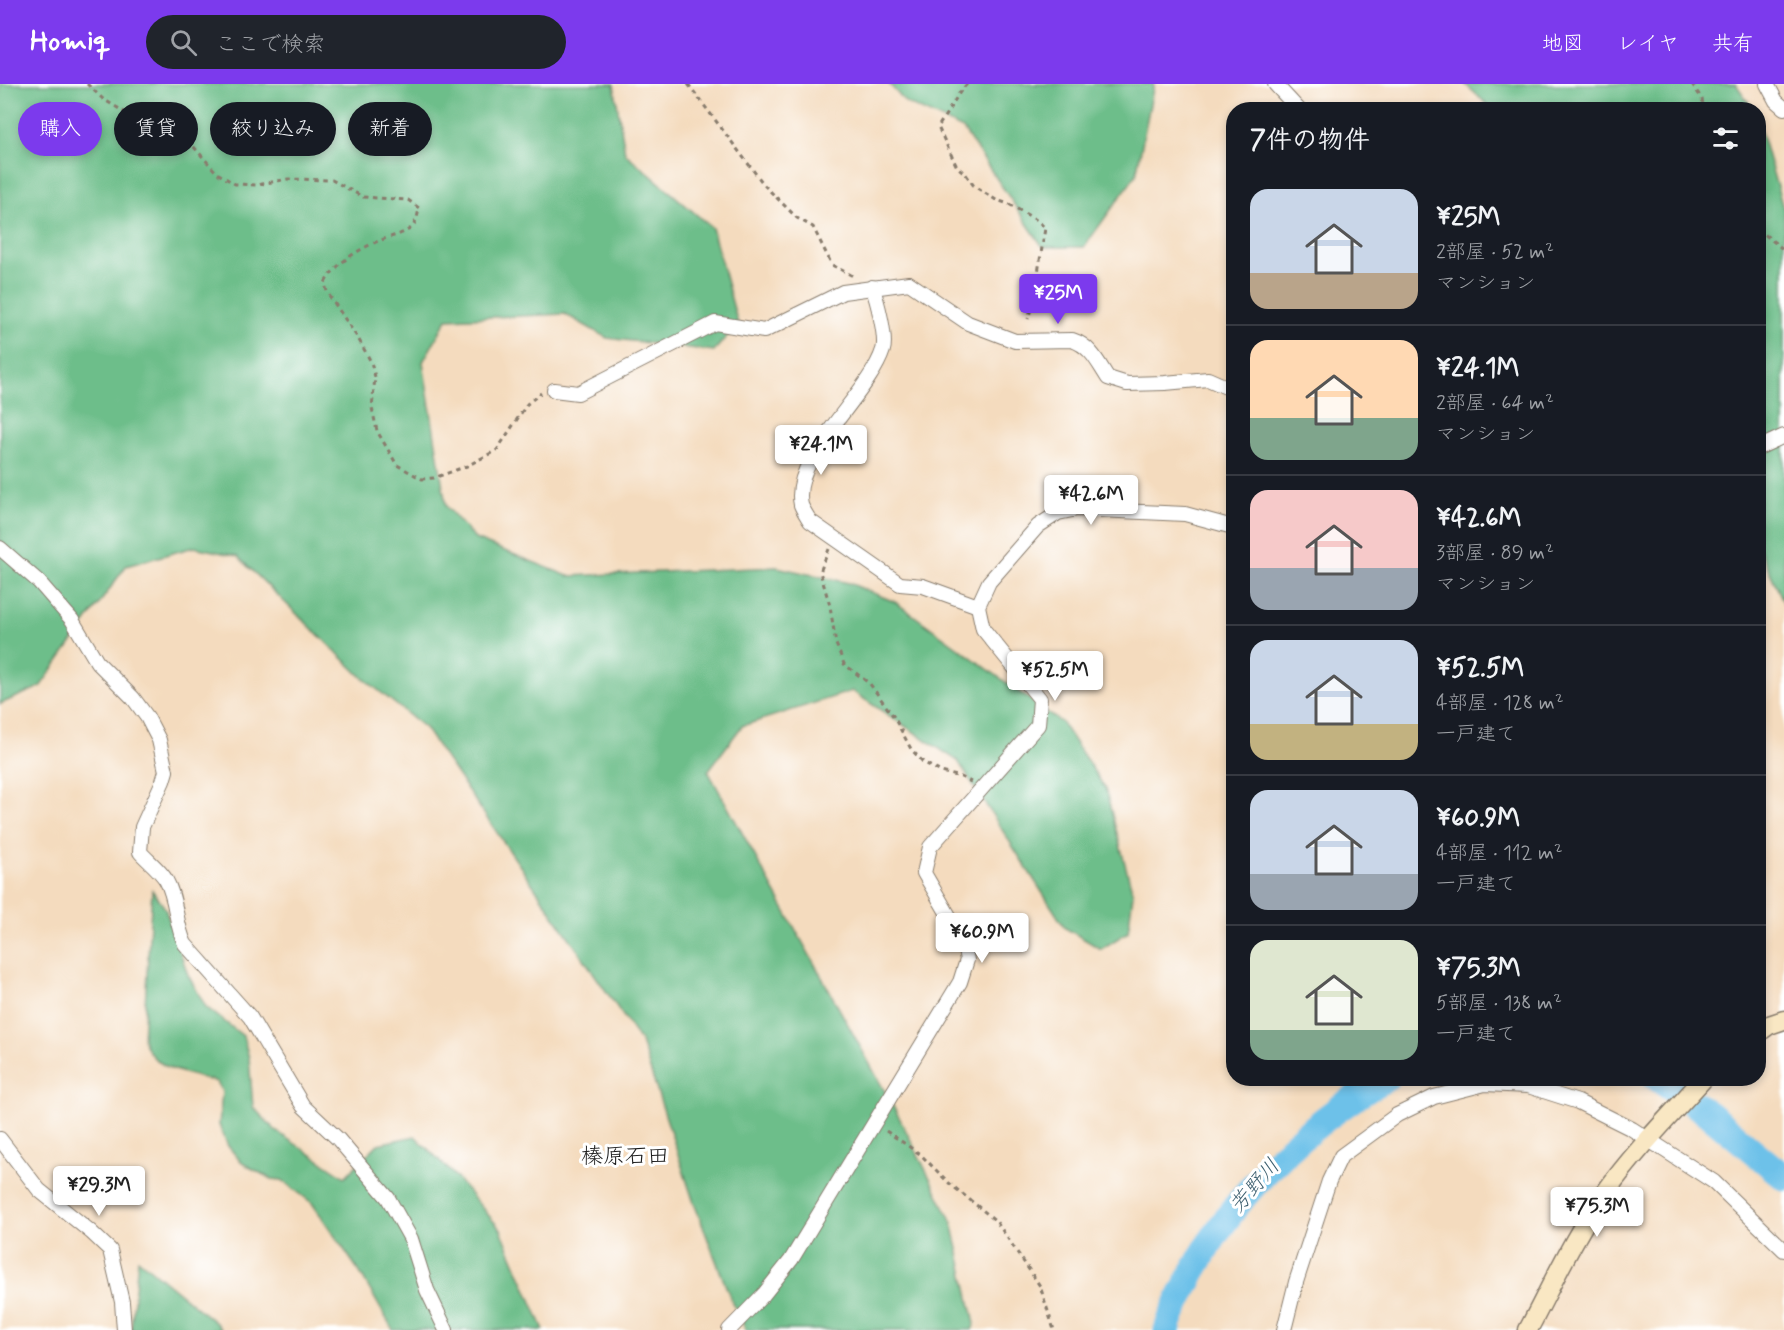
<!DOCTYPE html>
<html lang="ja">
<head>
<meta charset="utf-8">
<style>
	:root { --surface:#171b24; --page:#20242c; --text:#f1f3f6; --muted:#9ea1a6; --line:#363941; --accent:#7c3aed }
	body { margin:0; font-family:Mynerve,"Klee One",sans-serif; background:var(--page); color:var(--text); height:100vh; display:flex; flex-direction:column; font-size:22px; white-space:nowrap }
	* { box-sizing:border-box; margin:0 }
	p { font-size:20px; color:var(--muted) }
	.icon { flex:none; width:33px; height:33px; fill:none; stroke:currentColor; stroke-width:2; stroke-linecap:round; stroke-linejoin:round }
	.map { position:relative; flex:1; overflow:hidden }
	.drawer { position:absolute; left:1226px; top:18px; width:540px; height:984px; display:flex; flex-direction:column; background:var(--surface); border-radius:24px; box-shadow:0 3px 9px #0003 }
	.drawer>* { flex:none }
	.hud { position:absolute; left:18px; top:18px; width:570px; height:54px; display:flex; gap:12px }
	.price { position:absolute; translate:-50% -51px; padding:0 14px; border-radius:6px; background:#fff; color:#222; font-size:20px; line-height:39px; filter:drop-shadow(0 2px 3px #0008) }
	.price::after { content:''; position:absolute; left:50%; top:36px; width:18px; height:14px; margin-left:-9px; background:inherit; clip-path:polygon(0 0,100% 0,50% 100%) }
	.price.current { background:var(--accent); color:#fff }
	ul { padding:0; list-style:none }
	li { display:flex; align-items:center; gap:18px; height:150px; padding:0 24px }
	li+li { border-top:2px solid var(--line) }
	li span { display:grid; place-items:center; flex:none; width:168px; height:120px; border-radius:18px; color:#555 }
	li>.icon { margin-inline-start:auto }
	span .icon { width:72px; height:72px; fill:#fffc; stroke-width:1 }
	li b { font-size:26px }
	h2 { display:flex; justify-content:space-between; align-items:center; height:72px; padding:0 24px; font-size:26px }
	.pill { padding:0 21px; border-radius:27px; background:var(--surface); box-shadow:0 3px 9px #0003; font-size:21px; line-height:54px }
	.pill.current { background:var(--accent); color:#fff }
	header { display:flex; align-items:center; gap:36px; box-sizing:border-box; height:84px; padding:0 30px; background:var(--accent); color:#fff }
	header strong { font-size:28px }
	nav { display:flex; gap:33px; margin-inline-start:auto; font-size:21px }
	.search { width:420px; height:54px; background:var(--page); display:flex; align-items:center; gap:15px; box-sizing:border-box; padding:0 21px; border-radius:33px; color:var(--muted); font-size:22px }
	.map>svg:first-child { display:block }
</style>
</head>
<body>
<header>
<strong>Homiq</strong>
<div class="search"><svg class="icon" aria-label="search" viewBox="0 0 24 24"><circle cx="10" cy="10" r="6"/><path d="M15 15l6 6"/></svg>ここで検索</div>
<nav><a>地図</a><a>レイヤ</a><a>共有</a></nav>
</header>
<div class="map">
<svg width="1784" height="1246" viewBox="0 0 1784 1246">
	<rect width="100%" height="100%" fill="#fff"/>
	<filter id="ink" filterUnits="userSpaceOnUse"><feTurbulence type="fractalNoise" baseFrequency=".0167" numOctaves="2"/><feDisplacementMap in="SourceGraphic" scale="12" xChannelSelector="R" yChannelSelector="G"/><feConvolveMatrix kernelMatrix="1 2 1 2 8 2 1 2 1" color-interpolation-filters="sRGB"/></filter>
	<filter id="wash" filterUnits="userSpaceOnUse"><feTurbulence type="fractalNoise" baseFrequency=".008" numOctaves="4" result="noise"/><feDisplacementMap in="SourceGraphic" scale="24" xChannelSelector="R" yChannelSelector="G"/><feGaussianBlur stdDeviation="1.35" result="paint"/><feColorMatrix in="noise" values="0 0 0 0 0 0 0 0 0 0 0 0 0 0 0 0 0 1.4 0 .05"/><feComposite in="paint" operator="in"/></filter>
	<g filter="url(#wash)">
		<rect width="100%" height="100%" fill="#f4dbbe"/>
		<!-- forest -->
		<g fill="#6dbe8a" stroke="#446d53" stroke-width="1.5">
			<path d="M0 0H614L625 69 712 144 738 240 714 267 607 254 565 230 447 235 423 278 446 422 475 455 568 492 777 483 849 499 895 518 1062 639 1105 704 1133 810 1128 848 1101 865 1065 844 958 677 852 607 742 642 708 687 899 1033 952 1138 975 1240 972 1246H746L730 1213 694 1119 641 958 425 644 363 594 237 472 194 463 126 482 40 603 0 620Z"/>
			<path d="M889 0H1154L1136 91 1084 163H1043L963 45 906 19Z"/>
			<path d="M1465 0H1736L1753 25H1492Z"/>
			<path d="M1758 38 1784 127V519L1758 462Z"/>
			<path d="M152 806 165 824 188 891 206 923 243 952 249 974 253 1023 276 1047 345 1093 378 1060 415 1052 454 1091 501 1146 544 1246H393L359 1187 312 1119 282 1096 271 1095 242 1079 228 1062 219 1041 222 1008 217 998C188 989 152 987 143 955Z"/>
			<path d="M138 1175 216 1239 221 1246H131Z"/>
		</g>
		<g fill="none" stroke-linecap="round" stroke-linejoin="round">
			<!-- river -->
			<g stroke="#6dc1e9" stroke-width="27">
				<path d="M1657 994 1710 1031 1784 1093"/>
				<path d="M1167 1246C1171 1231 1178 1218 1185 1204 1228 1114 1301 1044 1386 994"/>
			</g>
		</g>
	</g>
	<g filter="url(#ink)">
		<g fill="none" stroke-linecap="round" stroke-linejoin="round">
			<defs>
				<g id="street">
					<path d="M1275 0 1299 26"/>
					<path d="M1767 0 1776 17 1784 24"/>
					<path d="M872 203C877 215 887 254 883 266 869 311 790 373 801 421 803 426 807 432 810 437L900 500 923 502 978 522"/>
					<path d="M554 306 578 309 715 239 764 247 843 208 909 199 968 239 1015 257 1072 256C1091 262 1098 279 1108 294L1127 300 1165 299 1208 295 1233 306"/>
					<path d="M1758 364 1784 352"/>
					<path d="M0 464 39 498 72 536 97 578 133 614 147 633 159 656 166 687 163 697 142 743 140 768C148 777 160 786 166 796 177 815 175 840 185 860L250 933 303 1022 338 1055 388 1114 411 1155 427 1206 446 1246"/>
					<path d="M0 1055 39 1106 91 1148 110 1166 122 1218 124 1246"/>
					<path d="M729 1246 764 1210 791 1176 960 898 967 876 963 856 924 789 930 763 1038 641 1040 615 983 545 978 522 989 498 1038 442 1058 429 1077 425 1185 430 1233 443"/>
					<path d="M1284 1246 1296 1198 1329 1097 1341 1072 1397 1031 1434 1013 1485 1000 1528 1002 1578 1018 1632 1045 1714 1098 1784 1166"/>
				</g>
				<g id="secondary">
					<path d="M1758 949 1769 941 1784 936"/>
					<path d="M1528 1246C1553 1199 1575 1149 1607 1106 1636 1066 1671 1031 1704 994"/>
				</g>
			</defs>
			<!-- street casing -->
			<use href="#street" stroke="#887c6d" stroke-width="16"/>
			<!-- secondary casing -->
			<use href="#secondary" stroke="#887c6d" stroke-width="21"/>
			<!-- path -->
			<g stroke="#887c6d" stroke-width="3" stroke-dasharray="4.5 4.5" stroke-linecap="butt">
				<path d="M87 0 103 15 141 38 185 53 217 89 235 100 256 101 288 95 332 96 363 113 408 116 419 124C418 130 417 136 413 142 407 149 393 152 384 155 362 163 336 178 325 199L327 208 359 256 371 278 375 293 372 324 377 347 397 381 422 395 434 394 467 382 497 366 527 320 541 309"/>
				<path d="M688 0 765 102 797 134 813 143 832 181 853 192"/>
				<path d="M967 0 960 8 938 43 957 83 965 89 974 102 996 116 1009 120 1038 137 1045 144 1034 215 1028 235"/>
				<path d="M1692 0 1702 15 1704 26"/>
				<path d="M1758 145 1784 166"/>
				<path d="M829 465 820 488 830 522 836 560 844 580 870 600 894 633 911 665 923 678 941 688 961 693 971 698"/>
				<path d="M886 1047 920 1070 949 1099 996 1137 1040 1202 1054 1246"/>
			</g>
			<!-- street -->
			<use href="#street" stroke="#fff" stroke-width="14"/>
			<!-- secondary -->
			<use href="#secondary" stroke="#f9e7c3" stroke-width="18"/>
		</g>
	</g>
	<g text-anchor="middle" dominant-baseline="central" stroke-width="6" stroke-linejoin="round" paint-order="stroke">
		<!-- water labels -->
		<g font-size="21" font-style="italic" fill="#3c5e6e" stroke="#fff">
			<text transform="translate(1255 1102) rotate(-49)">芳野川</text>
		</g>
		<!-- quarter labels -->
		<g font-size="22" fill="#1c1c1c" stroke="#fff">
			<text x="625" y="1073">榛原石田</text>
		</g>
	</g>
</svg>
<b class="price current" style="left:1058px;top:241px">¥25M</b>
<b class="price" style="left:821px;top:392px">¥24.1M</b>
<b class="price" style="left:1091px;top:442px">¥42.6M</b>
<b class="price" style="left:1055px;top:618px">¥52.5M</b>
<b class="price" style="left:982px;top:880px">¥60.9M</b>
<b class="price" style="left:99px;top:1133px">¥29.3M</b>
<b class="price" style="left:1597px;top:1154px">¥75.3M</b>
<div class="hud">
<a class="pill current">購入</a>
<a class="pill">賃貸</a>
<a class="pill">絞り込み</a>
<a class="pill">新着</a>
</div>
<section class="drawer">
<h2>7件の物件<svg class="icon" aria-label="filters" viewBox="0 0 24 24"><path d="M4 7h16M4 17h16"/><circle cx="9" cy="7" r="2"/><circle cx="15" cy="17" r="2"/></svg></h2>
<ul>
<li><span style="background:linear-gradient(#c9d6e8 70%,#b9a48a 0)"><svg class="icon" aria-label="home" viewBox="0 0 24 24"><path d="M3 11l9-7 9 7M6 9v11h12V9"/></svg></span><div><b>¥25M</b><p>2部屋 · 52 m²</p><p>マンション</p></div></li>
<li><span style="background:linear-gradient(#ffd9b3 65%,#7fa58c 0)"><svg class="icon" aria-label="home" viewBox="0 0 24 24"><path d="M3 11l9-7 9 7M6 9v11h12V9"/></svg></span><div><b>¥24.1M</b><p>2部屋 · 64 m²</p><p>マンション</p></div></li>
<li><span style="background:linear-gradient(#f6c9c9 65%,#9aa5b1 0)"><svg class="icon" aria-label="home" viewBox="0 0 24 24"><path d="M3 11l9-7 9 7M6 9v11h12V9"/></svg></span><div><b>¥42.6M</b><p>3部屋 · 89 m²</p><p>マンション</p></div></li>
<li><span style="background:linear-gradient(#c9d6e8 70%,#c2b280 0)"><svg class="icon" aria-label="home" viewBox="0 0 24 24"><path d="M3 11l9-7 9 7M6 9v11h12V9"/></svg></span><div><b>¥52.5M</b><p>4部屋 · 128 m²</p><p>一戸建て</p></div></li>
<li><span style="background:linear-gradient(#c9d6e8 70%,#9aa5b1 0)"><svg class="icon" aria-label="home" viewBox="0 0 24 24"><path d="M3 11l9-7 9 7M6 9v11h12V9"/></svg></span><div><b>¥60.9M</b><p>4部屋 · 112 m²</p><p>一戸建て</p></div></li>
<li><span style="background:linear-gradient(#dfe7d0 75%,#7fa58c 0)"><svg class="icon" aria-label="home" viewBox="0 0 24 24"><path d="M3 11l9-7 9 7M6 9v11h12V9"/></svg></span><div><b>¥75.3M</b><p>5部屋 · 138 m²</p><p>一戸建て</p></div></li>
</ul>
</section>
</div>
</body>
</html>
